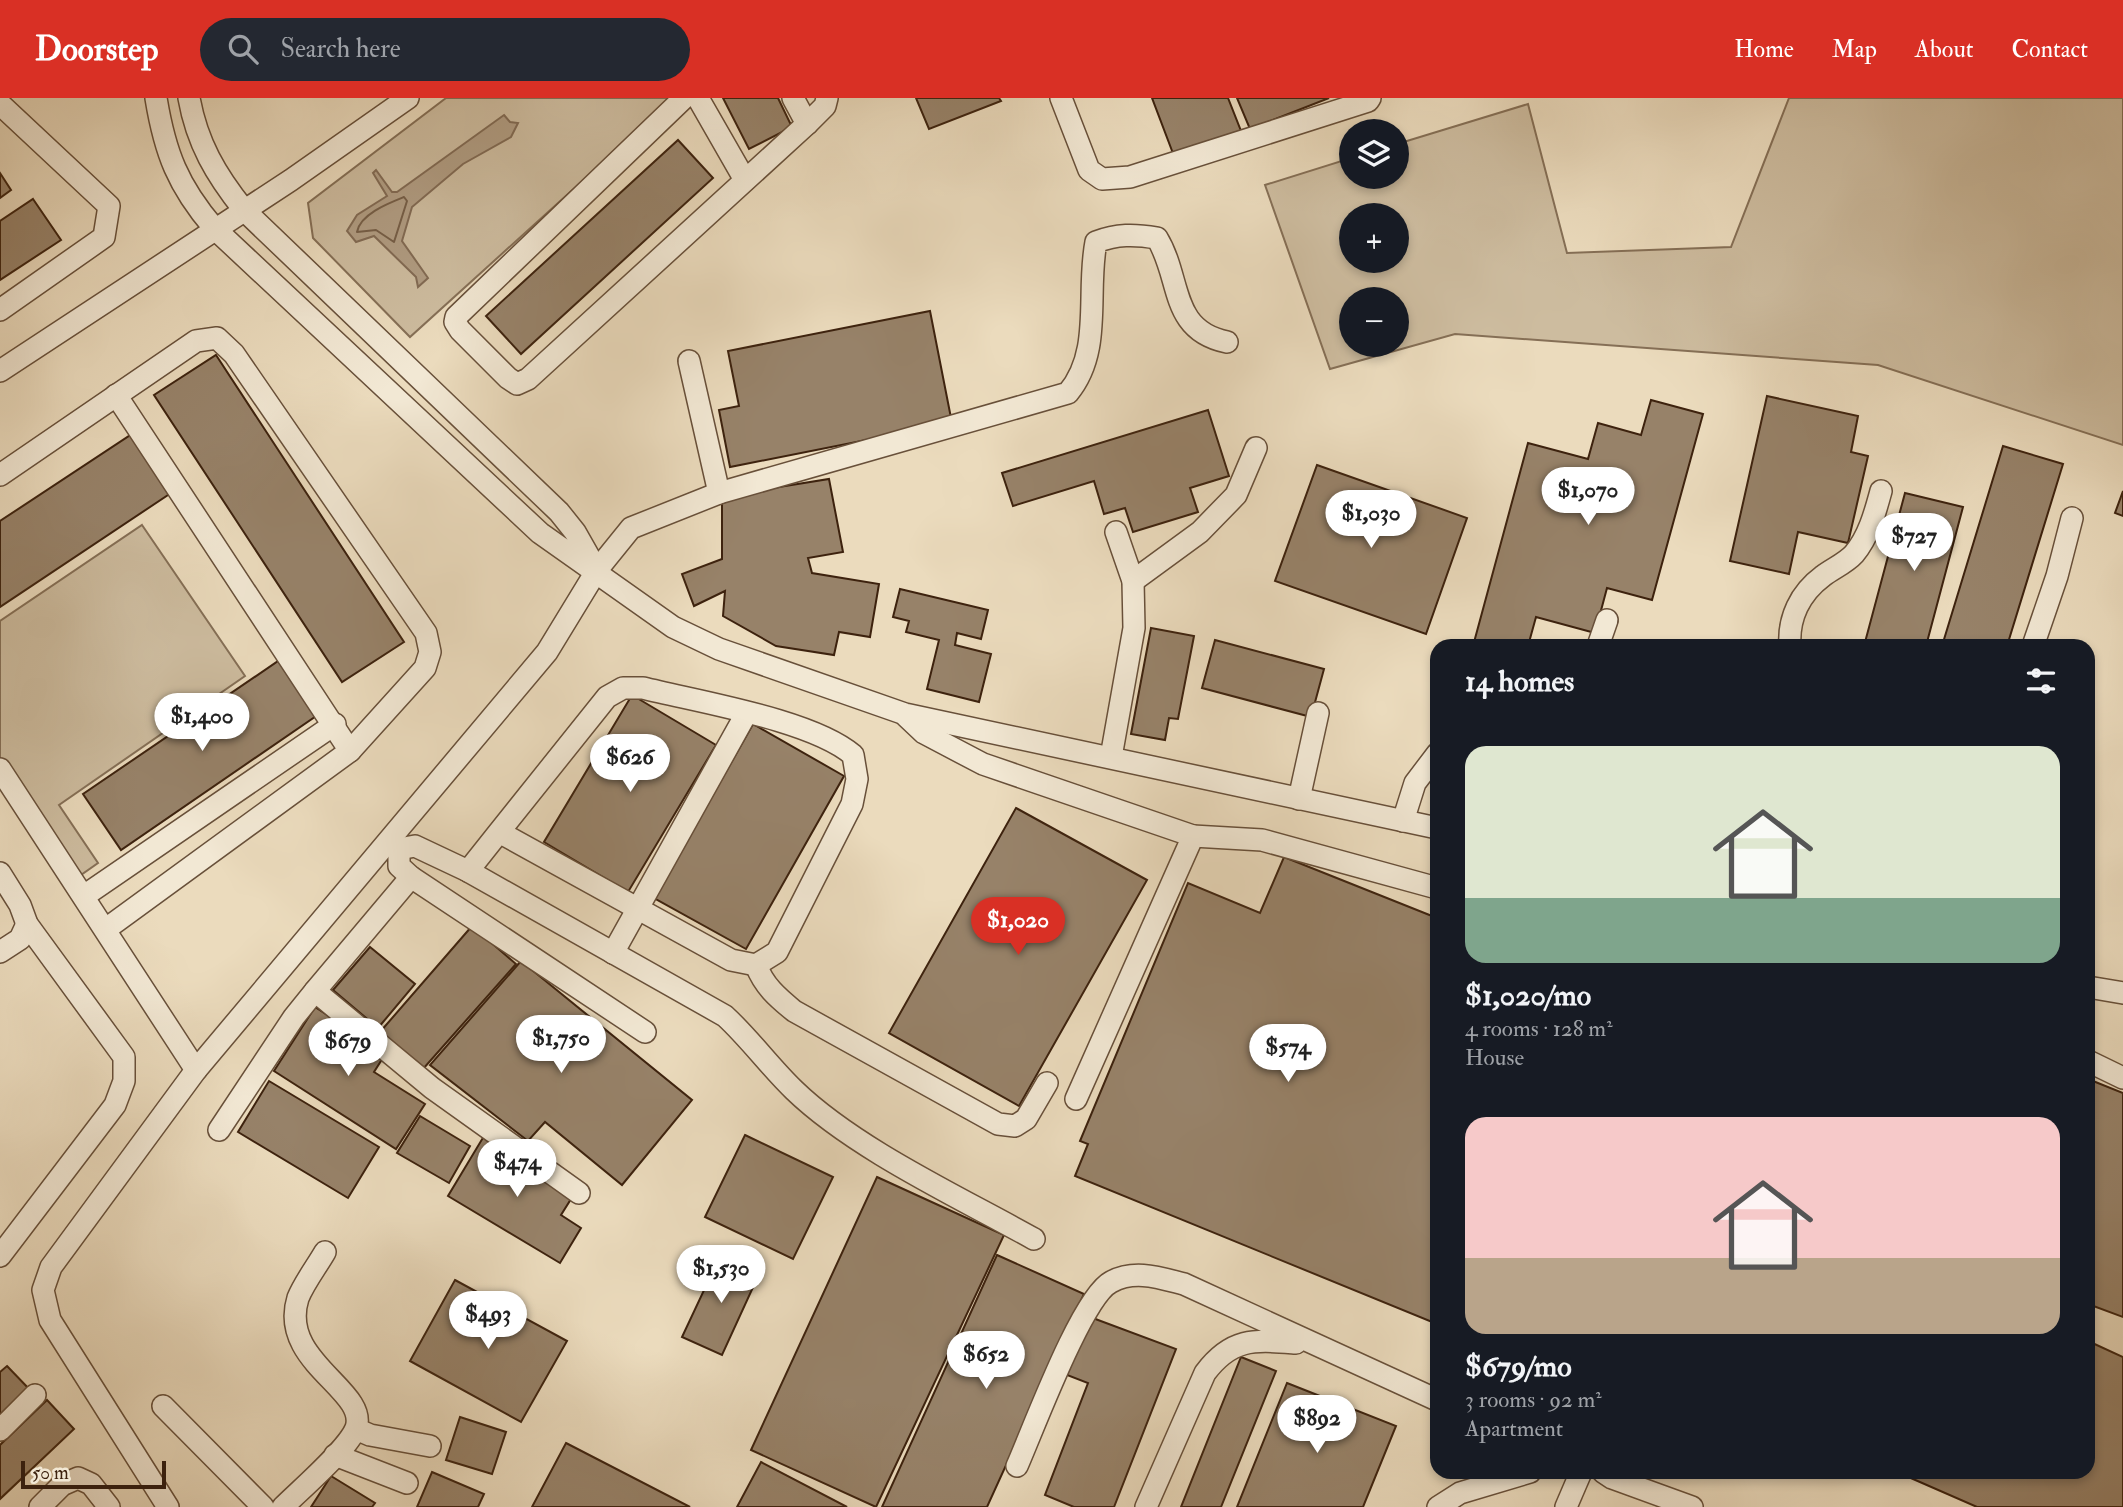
<!DOCTYPE html>
<html lang="en">
<head>
<meta charset="utf-8">
<style>
	:root { --surface:#171b24; --page:#242831; --text:#f1f3f6; --muted:#9ea1a6; --accent:#d93025 }
	body { margin:0; font-family:"IM FELL Double Pica",serif; background:var(--page); color:var(--text); height:100vh; display:flex; flex-direction:column; font-size:26px; white-space:nowrap }
	* { box-sizing:border-box; margin:0 }
	p { font-size:23px; color:var(--muted) }
	.icon { flex:none; width:38px; height:38px; fill:none; stroke:currentColor; stroke-width:2; stroke-linecap:round; stroke-linejoin:round }
	.map { position:relative; flex:1; overflow:hidden }
	.panel { position:absolute; left:1430px; top:541px; width:665px; height:840px; display:flex; flex-direction:column; background:var(--surface); border-radius:21px; box-shadow:0 4px 10px #0003 }
	.panel>* { flex:none }
	.fabs { position:absolute; left:1339px; top:21px; display:grid; gap:14px }
	.fabs a { display:grid; place-items:center; width:70px; height:70px; border-radius:50%; background:var(--surface); box-shadow:0 4px 10px #0003; font-size:35px }
	.scale { position:absolute; left:21px; bottom:18px; width:145px; box-sizing:border-box; padding-left:7px; border:4px solid #3d220e; border-top:0; font-size:19px; line-height:24px; white-space:nowrap; color:#3d220e; -webkit-text-stroke:5px #f2e8d4; paint-order:stroke }
	.price { position:absolute; translate:-50% -60px; padding:0 16px; border-radius:24px; background:#fff; color:#222; font-size:23px; line-height:46px; filter:drop-shadow(0 2px 4px #0008) }
	.price::after { content:''; position:absolute; left:50%; top:42px; width:21px; height:16px; margin-left:-10px; background:inherit; clip-path:polygon(0 0,100% 0,50% 100%) }
	.price.active { background:var(--accent); color:#fff }
	ul { padding:0; list-style:none }
	li { display:grid; align-content:center; gap:14px; height:371px; padding:0 35px }
	li span { display:grid; place-items:center; height:217px; border-radius:21px; color:#555 }
	li>.icon { margin-inline-start:auto }
	span .icon { width:126px; height:126px; fill:#fffc; stroke-width:1 }
	li b { font-size:30px }
	h2 { display:flex; justify-content:space-between; align-items:center; height:84px; padding:0 35px; font-size:30px }
	header { display:flex; align-items:center; gap:42px; box-sizing:border-box; height:98px; padding:0 35px; background:var(--accent); color:#fff }
	header strong { font-size:33px }
	nav { display:flex; gap:38px; margin-inline-start:auto; font-size:24px }
	.search { width:490px; height:63px; background:var(--page); display:flex; align-items:center; gap:18px; box-sizing:border-box; padding:0 24px; border-radius:38px; color:var(--muted); font-size:26px }
	.map>svg:first-child { display:block }
</style>
</head>
<body>
<header>
<strong>Doorstep</strong>
<div class="search"><svg class="icon" aria-label="search" viewBox="0 0 24 24"><circle cx="10" cy="10" r="6"/><path d="M15 15l6 6"/></svg>Search here</div>
<nav><a>Home</a><a>Map</a><a>About</a><a>Contact</a></nav>
</header>
<div class="map">
<svg width="2123" height="1409" viewBox="0 0 2123 1409">
	<rect width="100%" height="100%" fill="#ebdbbd"/>
	<filter id="stains"><feTurbulence type="fractalNoise" baseFrequency=".00286" numOctaves="4"/><feColorMatrix values="0 0 0 0 .2 0 0 0 0 .09 0 0 0 0 .02 0 0 0 .5 -.17"/></filter>
	<radialGradient id="worn" r=".72"><stop offset=".6" stop-color="#630" stop-opacity="0"/><stop offset="1" stop-color="#630" stop-opacity=".3"/></radialGradient>
	<!-- green -->
	<g fill="#cdbc9f" stroke="#856f56" stroke-width="2" fill-rule="evenodd">
		<path d="M446 0H674L410 239 313 140 308 105Z"/>
		<path d="M1789 0H2123V347L1878 267 1455 236 1330 271 1265 87 1351 60V79H1396L1397 46 1528 6 1567 155 1731 149ZM1396 117V163H1351V117ZM1351 201H1396V247H1351Z"/>
		<path d="M142 427 245 578 59 707 98 765 78 779 0 660V523Z"/>
	</g>
	<!-- water -->
	<path fill="#b09c82" stroke="#826b54" stroke-width="2" d="M504 17 510 24 518 25 511 39 463 66 412 109 402 143 428 180 418 189 416 179 374 138 356 144 347 133 357 117 387 98 373 75 376 72 392 94H397Z"/>
	<g fill="none" stroke-linecap="round" stroke-linejoin="round">
		<!-- shore -->
		<path stroke="#765f48" stroke-width="2" d="M404 99 407 103 394 144 376 132 357 134C360 116 389 105 404 99Z"/>
	</g>
	<!-- building -->
	<g fill="#978269" stroke="#3d220e" stroke-width="2">
		<path d="M723 0H778L792 29 749 51Z"/>
		<path d="M916 0H999L1001 3 929 31Z"/>
		<path d="M1152 0H1228L1241 33 1174 58Z"/>
		<path d="M1237 0H1329L1250 31Z"/>
		<path d="M678 42 713 80 521 256 486 218Z"/>
		<path d="M0 75 11 92 0 100Z"/>
		<path d="M33 101 61 142 0 182V123Z"/>
		<path d="M930 213 952 325 730 369 719 312 739 308 728 253Z"/>
		<path d="M216 257 404 544 342 584 154 297Z"/>
		<path d="M1767 298 1858 318 1851 354 1868 358 1848 445 1798 434 1789 476 1730 463Z"/>
		<path d="M1651 302 1703 316 1652 502 1607 490 1595 535 1536 519 1528 548H1473L1528 345 1588 361 1598 325 1641 337Z"/>
		<path d="M1208 312 1229 378 1190 390 1198 414 1133 434 1125 410 1104 416 1094 383 1013 408 1002 375Z"/>
		<path d="M132 336 171 395 0 509V423Z"/>
		<path d="M2003 348 2063 366 2007 548H1942Z"/>
		<path d="M1317 367 1467 420 1426 536 1275 483Z"/>
		<path d="M829 381 843 454 808 460 812 475 879 486 870 539 839 534 834 557 776 548 723 518 725 493 694 508 682 476 722 461V404L741 395Z"/>
		<path d="M2123 393V418L2115 415Z"/>
		<path d="M1905 395 1963 409 1926 548H1864Z"/>
		<path d="M900 491 988 512 981 541 957 535 955 547 991 556 979 604 927 591 939 542 906 534 909 523 893 519Z"/>
		<path d="M1151 530 1194 538 1178 621 1169 620 1165 642 1131 636Z"/>
		<path d="M1215 542 1324 571 1311 619 1202 590Z"/>
		<path d="M284 559 322 614 121 752 83 696Z"/>
		<path d="M632 597 716 647 628 794 544 744Z"/>
		<path d="M753 626 844 678 746 851 654 800Z"/>
		<path d="M1016 710 1147 782 1019 1008 889 935Z"/>
		<path d="M1284 759 1437 820V1226L1075 1078 1088 1046 1080 1043 1188 785 1260 815Z"/>
		<path d="M472 828 516 866 423 971 380 934Z"/>
		<path d="M370 849 415 886 378 930 333 892Z"/>
		<path d="M521 863 692 1002 622 1087 545 1024 528 1043 430 967Z"/>
		<path d="M315 909 386 955 374 974 425 1006 396 1051 274 973Z"/>
		<path d="M2088 981 2123 995V1219L2088 1206Z"/>
		<path d="M269 983 379 1049 348 1100 238 1034Z"/>
		<path d="M420 1018 470 1048 449 1085 397 1055Z"/>
		<path d="M745 1037 833 1079 793 1161 705 1119Z"/>
		<path d="M484 1038 576 1093 561 1117 581 1130 560 1165 448 1098Z"/>
		<path d="M877 1079 1004 1137 876 1409 751 1352Z"/>
		<path d="M721 1156 760 1174 722 1257 682 1239Z"/>
		<path d="M997 1157 1084 1196 987 1409H882Z"/>
		<path d="M455 1182 567 1243 521 1324 410 1263Z"/>
		<path d="M1090 1219 1176 1251 1114 1409H1074L1045 1397 1088 1285 1067 1277Z"/>
		<path d="M2088 1243 2123 1259V1409H1977L1897 1374H2088Z"/>
		<path d="M1241 1259 1276 1273 1221 1409H1181Z"/>
		<path d="M7 1268 32 1294 0 1324V1274Z"/>
		<path d="M1287 1285 1396 1328 1363 1409H1237Z"/>
		<path d="M47 1302 74 1331 0 1401V1347Z"/>
		<path d="M460 1319 506 1334 492 1376 446 1362Z"/>
		<path d="M566 1345 690 1409H532Z"/>
		<path d="M761 1364 847 1409H737Z"/>
		<path d="M432 1374 484 1396 478 1409H417Z"/>
		<path d="M331 1378 375 1405 372 1409H311Z"/>
	</g>
	<g fill="none" stroke-linecap="round" stroke-linejoin="round">
		<defs>
			<g id="minor">
				<path d="M156 0C165 55 178 88 214 130L540 435 673 529 719 551 905 616 1437 730"/>
				<path d="M189 0C197 45 216 77 244 112L559 414 575 434 596 471"/>
				<path d="M684 0 456 219 455 224 460 232 508 280 517 286 528 281 807 26 825 8 827 0"/>
				<path d="M698 0 745 82"/>
				<path d="M793 0 807 26"/>
				<path d="M1061 0 1089 72 1102 81 1130 79 1368 3 1370 0"/>
				<path d="M0 6 109 108 104 139 0 212"/>
				<path d="M689 263 719 395"/>
				<path d="M0 273 291 82 408 0"/>
				<path d="M116 297 350 653"/>
				<path d="M0 377 196 243 217 240 234 256 426 535 430 554 425 570 350 653 106 831"/>
				<path d="M1133 483 1200 434 1236 397 1256 350"/>
				<path d="M1598 548 1607 522"/>
				<path d="M1790 548C1788 520 1800 495 1823 478 1832 471 1846 465 1854 456 1869 438 1875 415 1881 393"/>
				<path d="M2033 548 2057 478 2072 420"/>
				<path d="M906 618 924 635 983 666 1193 738 1076 1001"/>
				<path d="M1111 659 1134 530 1133 483 1116 434"/>
				<path d="M0 671 196 972"/>
				<path d="M1299 701 1318 615"/>
				<path d="M1403 723 1415 685 1437 656"/>
				<path d="M1193 738 1262 742 1437 790"/>
				<path d="M388 745 399 751V768L411 779 645 934"/>
				<path d="M399 751 415 748 468 773 725 918C750 941 770 969 794 992 855 1051 959 1099 1034 1141"/>
				<path d="M468 773 499 734 731 862 756 867 777 854 852 706 857 681 853 657C812 622 699 604 643 590H623L607 599 499 734"/>
				<path d="M0 775 20 807 27 826 124 959V983L115 1007 0 1158"/>
				<path d="M411 779 315 893 432 990 579 1095"/>
				<path d="M84 798 335 626"/>
				<path d="M0 854 20 841 27 826"/>
				<path d="M613 855 746 616"/>
				<path d="M756 867C764 888 777 899 794 913L998 1026 1015 1028 1026 1021 1047 985"/>
				<path d="M2088 889 2123 895"/>
				<path d="M2088 963 2123 980"/>
				<path d="M219 1032 294 919 315 893"/>
				<path d="M163 1308 263 1409"/>
				<path d="M356 1331 370 1337 430 1348"/>
				<path d="M0 1332 35 1297"/>
				<path d="M335 1357 407 1385"/>
				<path d="M1017 1368C1033 1332 1082 1199 1111 1184 1135 1171 1160 1180 1184 1186L1437 1302"/>
				<path d="M1603 1374 1612 1380 1692 1409"/>
				<path d="M40 1409 62 1387 78 1380 91 1386 109 1409"/>
				<path d="M168 1409 50 1222 43 1192 51 1169 196 972 547 554 597 472 631 430 719 395 1068 295C1103 253 1086 195 1096 144 1117 136 1134 136 1157 140 1182 181 1169 232 1227 244"/>
				<path d="M283 1409C300 1392 348 1351 356 1330 369 1292 278 1264 298 1200 304 1185 317 1168 325 1154"/>
				<path d="M1146 1409 1205 1275C1232 1239 1255 1242 1296 1245"/>
				<path d="M1438 1409 1460 1395 1530 1374"/>
				<path d="M1566 1409 1581 1374"/>
			</g>
		</defs>
		<!-- minor casing -->
		<use href="#minor" stroke="#68503a" stroke-width="24"/>
		<!-- minor -->
		<use href="#minor" stroke="#f2e8d4" stroke-width="21"/>
	</g>
	<rect width="100%" height="100%" filter="url(#stains)"/>
	<rect width="100%" height="100%" fill="url(#worn)"/>
</svg>
<div class="fabs">
<a><svg class="icon" aria-label="layers" viewBox="0 0 24 24"><path d="M12 4l9 5-9 5-9-5zM3 14l9 5 9-5"/></svg></a>
<a>+</a>
<a>−</a>
</div>
<div class="scale">50 m</div>
<b class="price" style="left:1588px;top:429px">$1,070</b>
<b class="price" style="left:1371px;top:452px">$1,030</b>
<b class="price" style="left:1914px;top:475px">$727</b>
<b class="price" style="left:202px;top:655px">$1,400</b>
<b class="price" style="left:630px;top:696px">$626</b>
<b class="price active" style="left:1018px;top:859px">$1,020</b>
<b class="price" style="left:561px;top:977px">$1,750</b>
<b class="price" style="left:348px;top:980px">$679</b>
<b class="price" style="left:1288px;top:986px">$574</b>
<b class="price" style="left:517px;top:1101px">$474</b>
<b class="price" style="left:721px;top:1207px">$1,530</b>
<b class="price" style="left:488px;top:1253px">$493</b>
<b class="price" style="left:986px;top:1293px">$652</b>
<b class="price" style="left:1317px;top:1357px">$892</b>
<section class="panel">
<h2>14 homes<svg class="icon" aria-label="filters" viewBox="0 0 24 24"><path d="M4 7h16M4 17h16"/><circle cx="9" cy="7" r="2"/><circle cx="15" cy="17" r="2"/></svg></h2>
<ul>
<li><span style="background:linear-gradient(#dfe7d0 70%,#7fa58c 0)"><svg class="icon" aria-label="home" viewBox="0 0 24 24"><path d="M3 11l9-7 9 7M6 9v11h12V9"/></svg></span><div><b>$1,020/mo</b><p>4 rooms · 128 m²</p><p>House</p></div></li>
<li><span style="background:linear-gradient(#f6c9c9 65%,#b9a48a 0)"><svg class="icon" aria-label="home" viewBox="0 0 24 24"><path d="M3 11l9-7 9 7M6 9v11h12V9"/></svg></span><div><b>$679/mo</b><p>3 rooms · 92 m²</p><p>Apartment</p></div></li>
</ul>
</section>
</div>
</body>
</html>
